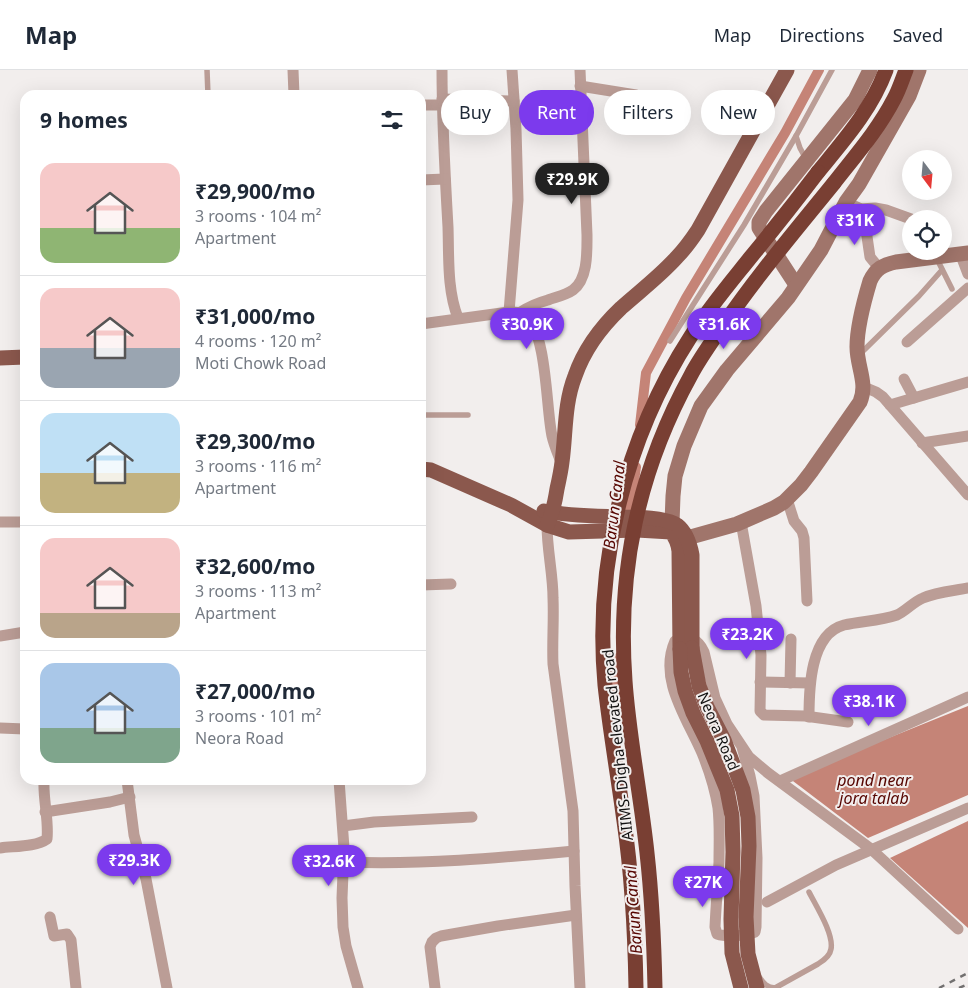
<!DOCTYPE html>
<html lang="en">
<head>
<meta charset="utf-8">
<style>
	:root { --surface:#fff; --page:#f2f2f3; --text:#1f2937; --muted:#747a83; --line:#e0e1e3; --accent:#7c3aed }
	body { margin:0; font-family:"Noto Sans",sans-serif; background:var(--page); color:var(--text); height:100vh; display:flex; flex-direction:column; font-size:19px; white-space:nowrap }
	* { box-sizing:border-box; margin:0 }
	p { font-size:16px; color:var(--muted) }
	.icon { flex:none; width:28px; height:28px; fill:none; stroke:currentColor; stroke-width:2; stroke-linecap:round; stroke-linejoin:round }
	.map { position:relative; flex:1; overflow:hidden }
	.side { position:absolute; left:20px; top:20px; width:406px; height:695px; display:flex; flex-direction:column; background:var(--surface); border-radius:15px; box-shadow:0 5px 20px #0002 }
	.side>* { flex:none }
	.guide { position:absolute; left:441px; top:20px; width:451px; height:45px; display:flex; gap:10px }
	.needle { width:32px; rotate:164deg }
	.tools { position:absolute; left:902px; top:80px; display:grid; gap:10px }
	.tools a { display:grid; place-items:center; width:50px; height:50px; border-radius:50%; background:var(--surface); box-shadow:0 5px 20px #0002; font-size:25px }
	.price { position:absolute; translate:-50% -42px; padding:0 11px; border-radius:18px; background:var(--accent); color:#fff; font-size:16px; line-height:32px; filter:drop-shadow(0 1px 2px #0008) }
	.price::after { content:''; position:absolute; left:50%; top:30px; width:15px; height:11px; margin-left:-8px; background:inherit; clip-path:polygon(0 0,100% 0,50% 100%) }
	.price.on { background:#222; color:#fff }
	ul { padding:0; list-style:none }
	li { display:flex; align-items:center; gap:15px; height:125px; padding:0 20px }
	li+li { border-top:1px solid var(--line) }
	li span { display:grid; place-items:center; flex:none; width:140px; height:100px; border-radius:15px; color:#555 }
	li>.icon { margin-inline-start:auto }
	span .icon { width:60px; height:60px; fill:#fffc; stroke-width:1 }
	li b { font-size:21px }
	h2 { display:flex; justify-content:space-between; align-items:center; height:60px; padding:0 20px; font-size:21px }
	.chip { padding:0 18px; border-radius:22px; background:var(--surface); box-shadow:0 5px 20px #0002; font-size:18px; line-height:45px }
	.chip.on { background:var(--accent); color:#fff }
	header { display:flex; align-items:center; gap:30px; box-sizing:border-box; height:70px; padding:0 25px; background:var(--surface); border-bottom:1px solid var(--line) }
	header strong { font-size:24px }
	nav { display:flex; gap:28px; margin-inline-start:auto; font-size:18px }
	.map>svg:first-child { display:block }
</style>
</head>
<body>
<header>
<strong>Map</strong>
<nav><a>Map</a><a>Directions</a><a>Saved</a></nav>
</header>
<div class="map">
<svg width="968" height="918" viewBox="0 0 968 918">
	<rect width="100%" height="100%" fill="#f2eeed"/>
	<!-- water -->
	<g fill="#c58477">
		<path d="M968 636V725L868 768 789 708Z"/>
		<path d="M968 751V858L890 788Z"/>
	</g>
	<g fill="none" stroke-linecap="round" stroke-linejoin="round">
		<!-- canal -->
		<g stroke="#c58477" stroke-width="10">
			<path d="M640 355 646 303 686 228 785 63 819 0"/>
			<path d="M628 452 636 397"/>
			<path d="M618 588 617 615 621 641"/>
		</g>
		<!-- lane -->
		<g stroke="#bb9d96" stroke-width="5.5">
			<path d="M207 0 208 25"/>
			<path d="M806 89 800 78 796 66 832 0"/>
			<path d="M937 189 952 219"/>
			<path d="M670 271 744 155 796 66"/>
			<path d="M860 284 919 226 942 200"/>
			<path d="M421 345H468"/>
			<path d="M760 908C764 914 767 917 775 918L818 894C823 891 830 886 831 879 834 864 816 836 809 822"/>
		</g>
		<!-- street -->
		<g stroke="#bb9d96" stroke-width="11">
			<path d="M293 0 294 25"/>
			<path d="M442 0C442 53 445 105 448 157 449 187 447 220 458 248"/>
			<path d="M580 16 636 25 679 39"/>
			<path d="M442 29 514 31"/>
			<path d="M421 35H442"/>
			<path d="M421 110 445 109"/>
			<path d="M846 132 861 139 875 138 886 140 911 149"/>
			<path d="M861 139 865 153 870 187 879 198"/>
			<path d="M960 183 968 204"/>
			<path d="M509 242 518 130 516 59 512 0"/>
			<path d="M519 243C528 237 537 233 548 230 556 227 566 225 573 220 588 209 587 182 587 165L580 0"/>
			<path d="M421 254 509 242C516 242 522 242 527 247 547 266 546 338 552 366 554 375 558 384 561 392"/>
			<path d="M907 272 968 218"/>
			<path d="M904 309 914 328"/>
			<path d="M864 317 876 322 883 327 968 425"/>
			<path d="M890 335 968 312"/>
			<path d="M922 373 968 366"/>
			<path d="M787 429 794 451 802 461 804 468 807 531"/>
			<path d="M0 452H25"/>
			<path d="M741 452 756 536 761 585 760 641 764 645 805 646 848 652"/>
			<path d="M547 455C547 480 553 504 553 528 554 550 552 572 553 594L573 741 575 816 580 918"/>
			<path d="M421 515 451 514"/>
			<path d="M0 566 25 562"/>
			<path d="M760 612 810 613"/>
			<path d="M790 613 791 569"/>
			<path d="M809 647C809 619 810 564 844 555 861 551 880 551 897 545 906 541 913 532 923 528 937 522 953 521 968 518"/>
			<path d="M0 658 25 659"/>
			<path d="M742 677 750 706 754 726 757 788 756 857 755 862C747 866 726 867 717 864L715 857C716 835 718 813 719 792 719 774 720 756 718 738 715 719 709 700 702 683 687 648 658 609 675 571 690 566 698 569 704 582L715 628 727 654 749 687 768 703 871 779 958 859"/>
			<path d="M127 710 134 765 146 809 167 918"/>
			<path d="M339 710 344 778 342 828 343 857 346 876 358 918"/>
			<path d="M780 711 968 627"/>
			<path d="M45 742 110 732 130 727"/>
			<path d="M343 756 374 752 472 747"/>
			<path d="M0 778C14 776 36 777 47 769 49 750 43 730 44 710"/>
			<path d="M344 792C421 795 498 788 574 781"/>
			<path d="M767 832 836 795 968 738"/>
			<path d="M50 847 54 866 67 864 71 870 76 918"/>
			<path d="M435 918 430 877 432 872 436 868 441 866 498 856 576 845"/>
		</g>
		<!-- secondary -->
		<g stroke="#a0756b" stroke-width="15">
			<path d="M796 215 759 158V152L766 141 855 30 870 0"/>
			<path d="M672 453 673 426 675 406 684 376 701 336 727 300 788 228 821 180 846 132 859 114 909 26 919 0"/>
			<path d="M678 473 687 468 737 454 774 438 784 432 801 415 811 402 860 332C868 313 857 297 857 277 857 256 864 231 870 211 876 198 883 195 896 192L968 183"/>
		</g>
		<!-- primary -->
		<g stroke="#8b584d" stroke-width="15">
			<path d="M0 288 25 287"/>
			<path d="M421 399 431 400 511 435 547 455 569 462 637 460 671 462C676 468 678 473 679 481L680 579"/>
			<path d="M544 441C569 446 595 446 621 447 634 447 666 447 677 455 686 462 690 474 692 485V578"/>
			<path d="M547 455C553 443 555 432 557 419 559 410 561 401 562 392 566 363 564 334 575 306 584 280 601 257 621 238 640 221 660 206 677 187 685 179 692 169 698 160L787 0"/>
		</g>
		<!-- highway -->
		<g stroke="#793f33" stroke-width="15">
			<path d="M818 102C845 69 871 40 886 0"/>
			<path d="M834 113C855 86 878 60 894 29 899 20 902 10 906 0"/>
		</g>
		<!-- rail -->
		<g stroke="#727070" stroke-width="2.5" stroke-dasharray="6 6" stroke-linecap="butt">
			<path d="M939 918 968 903"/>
			<path d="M959 918 968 914"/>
		</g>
		<!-- primary-bridge -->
		<g stroke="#8b584d" stroke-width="15">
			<path d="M692 578 699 616 707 637 724 670 743 720 748 747 749 776 746 847 748 884 757 918"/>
			<path d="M680 579 681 602 685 621 693 643 707 671 727 720 732 746 733 782 731 849 732 883 741 918"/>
		</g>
		<!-- highway-bridge -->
		<g stroke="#793f33" stroke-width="15">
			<path d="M636 918C635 862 632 806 624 751 618 706 610 661 605 615 594 494 625 368 691 266 708 239 730 213 750 188 773 160 796 131 818 102"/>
			<path d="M655 918C654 873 652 828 647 783 641 726 629 668 625 611 617 501 638 401 691 305 700 288 711 273 722 257 756 207 796 160 834 113"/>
		</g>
	</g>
	<g text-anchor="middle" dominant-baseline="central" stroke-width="4" stroke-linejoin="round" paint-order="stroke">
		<!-- street labels -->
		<g font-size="15" fill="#121111" stroke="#f2eeed">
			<text transform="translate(719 661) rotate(67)">Neora Road</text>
			<text transform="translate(617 675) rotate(-96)">AIIMS- Digha elevated road</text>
		</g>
		<!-- water labels -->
		<g font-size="16" font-style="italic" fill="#560500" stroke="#f2eeed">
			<text transform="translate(614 435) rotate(-83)">Barun Canal</text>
			<text x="874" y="710">pond near<tspan x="874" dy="18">jora talab</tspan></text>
			<text transform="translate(633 840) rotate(-94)">Barun Canal</text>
		</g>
	</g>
</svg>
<div class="tools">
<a><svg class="needle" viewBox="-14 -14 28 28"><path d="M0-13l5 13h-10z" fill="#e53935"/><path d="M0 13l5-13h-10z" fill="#747a83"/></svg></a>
<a><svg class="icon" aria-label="locate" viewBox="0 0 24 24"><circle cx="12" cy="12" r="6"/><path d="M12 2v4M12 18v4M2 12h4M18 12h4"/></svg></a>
</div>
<b class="price on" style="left:572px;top:135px">₹29.9K</b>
<b class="price" style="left:855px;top:176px">₹31K</b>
<b class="price" style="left:527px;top:280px">₹30.9K</b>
<b class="price" style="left:724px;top:280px">₹31.6K</b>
<b class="price" style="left:747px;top:590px">₹23.2K</b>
<b class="price" style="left:869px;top:657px">₹38.1K</b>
<b class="price" style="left:134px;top:816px">₹29.3K</b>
<b class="price" style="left:329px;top:817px">₹32.6K</b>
<b class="price" style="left:703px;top:838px">₹27K</b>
<div class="guide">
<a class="chip">Buy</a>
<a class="chip on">Rent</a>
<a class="chip">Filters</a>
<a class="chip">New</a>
</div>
<section class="side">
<h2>9 homes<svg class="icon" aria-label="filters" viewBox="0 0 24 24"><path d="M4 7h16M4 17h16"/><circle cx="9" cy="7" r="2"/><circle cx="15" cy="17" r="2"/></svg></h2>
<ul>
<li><span style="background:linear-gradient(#f6c9c9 65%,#8fb573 0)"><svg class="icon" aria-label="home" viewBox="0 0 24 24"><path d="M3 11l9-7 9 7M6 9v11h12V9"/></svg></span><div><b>₹29,900/mo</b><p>3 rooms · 104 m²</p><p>Apartment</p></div></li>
<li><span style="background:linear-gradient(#f6c9c9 60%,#9aa5b1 0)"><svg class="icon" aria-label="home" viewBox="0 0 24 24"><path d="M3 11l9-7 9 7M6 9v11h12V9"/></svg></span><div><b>₹31,000/mo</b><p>4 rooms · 120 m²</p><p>Moti Chowk Road</p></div></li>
<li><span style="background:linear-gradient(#bfe0f5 60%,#c2b280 0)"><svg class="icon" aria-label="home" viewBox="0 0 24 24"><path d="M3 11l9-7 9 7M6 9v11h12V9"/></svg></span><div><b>₹29,300/mo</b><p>3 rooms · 116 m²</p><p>Apartment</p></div></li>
<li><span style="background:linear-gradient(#f6c9c9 75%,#b9a48a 0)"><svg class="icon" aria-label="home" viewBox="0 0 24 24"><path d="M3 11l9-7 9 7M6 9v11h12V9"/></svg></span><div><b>₹32,600/mo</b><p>3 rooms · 113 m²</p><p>Apartment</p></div></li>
<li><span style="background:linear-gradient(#a9c7e8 65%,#7fa58c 0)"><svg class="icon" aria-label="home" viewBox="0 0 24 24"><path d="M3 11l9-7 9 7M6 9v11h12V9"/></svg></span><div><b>₹27,000/mo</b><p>3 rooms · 101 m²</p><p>Neora Road</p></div></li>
</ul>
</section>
</div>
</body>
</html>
